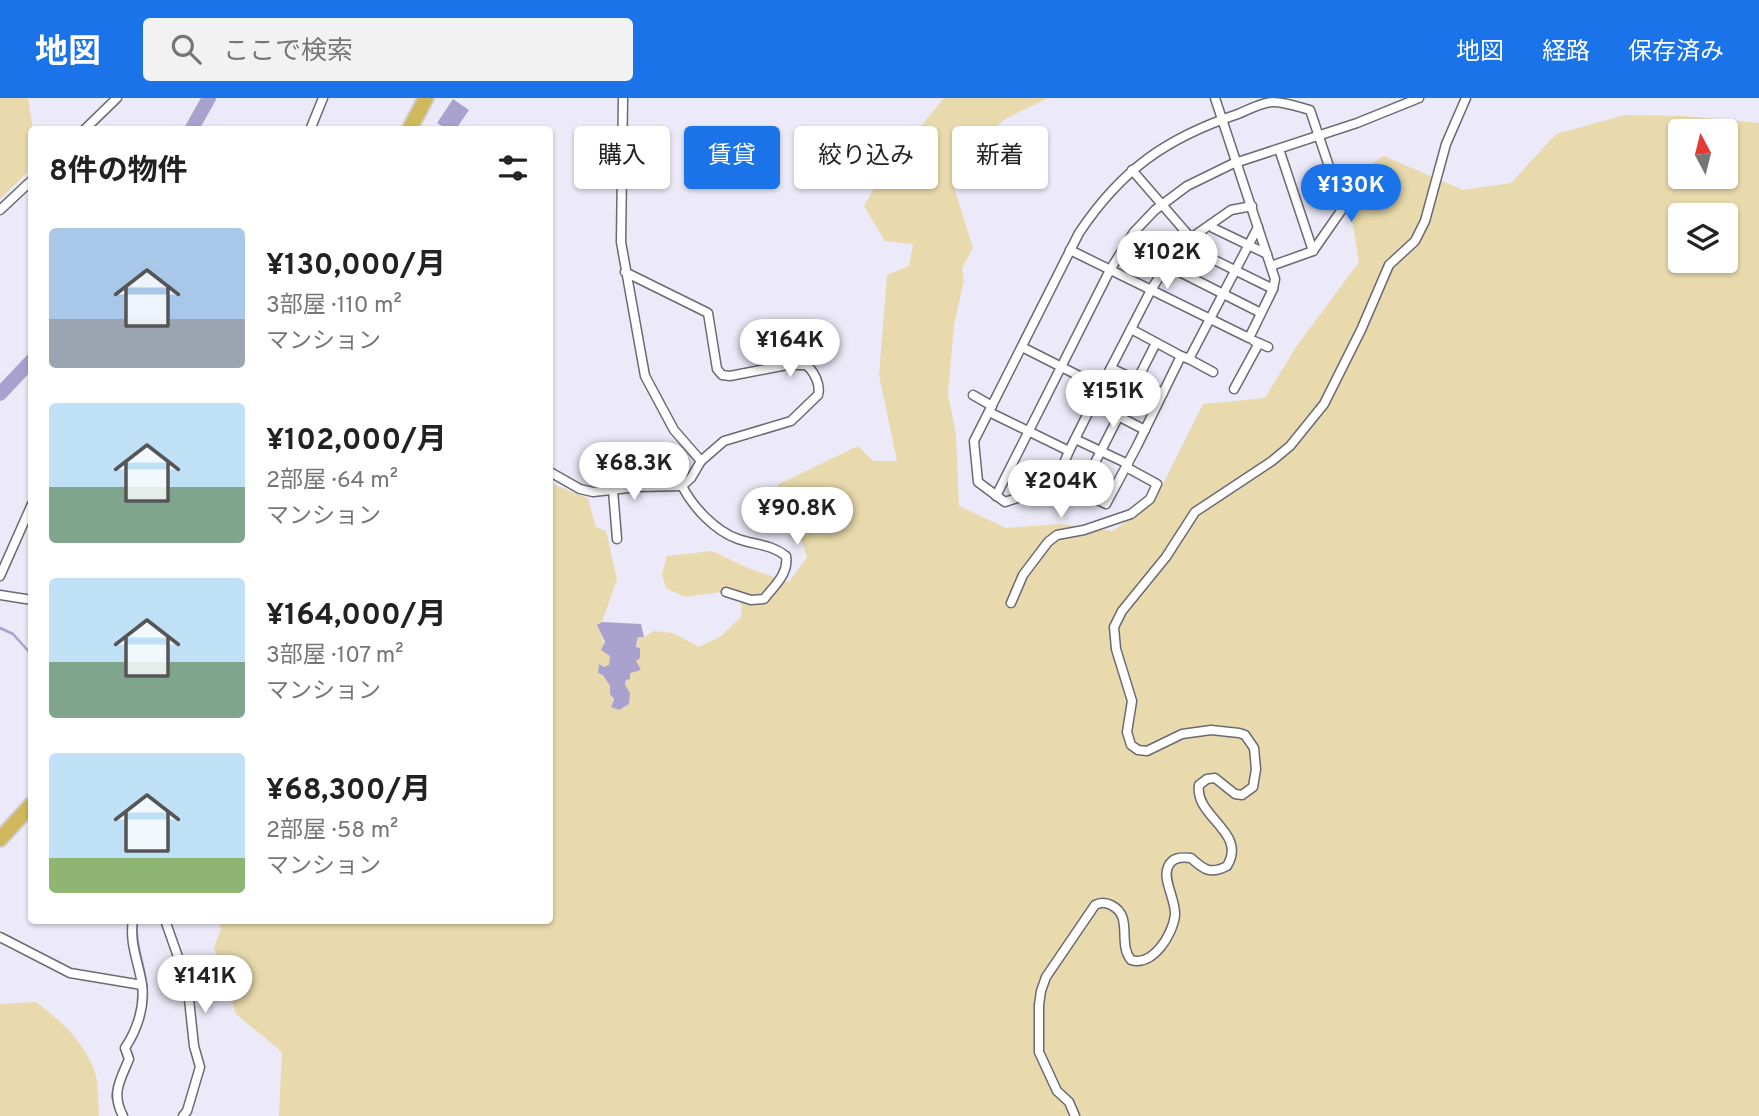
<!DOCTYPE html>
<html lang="ja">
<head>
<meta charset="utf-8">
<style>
	:root { --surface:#fff; --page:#f2f2f2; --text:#222; --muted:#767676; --accent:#1a73e8 }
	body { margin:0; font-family:Overpass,"Noto Sans JP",sans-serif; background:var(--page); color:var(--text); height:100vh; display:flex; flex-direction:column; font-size:26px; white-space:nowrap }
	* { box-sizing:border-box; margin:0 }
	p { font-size:23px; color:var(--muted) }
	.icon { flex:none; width:38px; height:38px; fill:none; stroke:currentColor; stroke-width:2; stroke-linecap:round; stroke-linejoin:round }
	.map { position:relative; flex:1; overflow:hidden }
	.side { position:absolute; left:28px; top:28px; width:525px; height:798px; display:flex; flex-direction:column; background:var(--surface); border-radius:7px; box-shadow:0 2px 5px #0004 }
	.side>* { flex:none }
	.top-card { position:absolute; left:574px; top:28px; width:665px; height:63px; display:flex; gap:14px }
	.needle { width:46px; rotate:353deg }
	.tools { position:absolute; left:1668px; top:21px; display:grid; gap:14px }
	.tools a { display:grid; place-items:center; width:70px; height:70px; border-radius:7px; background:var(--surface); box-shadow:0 2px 5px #0004; font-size:35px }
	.price { position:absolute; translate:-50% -60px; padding:0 16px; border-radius:24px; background:#fff; color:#222; font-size:23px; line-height:46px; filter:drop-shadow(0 2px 4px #0008) }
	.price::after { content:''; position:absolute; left:50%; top:42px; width:21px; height:16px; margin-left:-10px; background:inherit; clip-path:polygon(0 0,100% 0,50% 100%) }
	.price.selected { background:var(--accent); color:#fff }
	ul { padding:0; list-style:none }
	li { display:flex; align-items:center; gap:21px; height:175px; padding:0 21px }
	li span { display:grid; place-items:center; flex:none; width:196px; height:140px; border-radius:7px; color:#555 }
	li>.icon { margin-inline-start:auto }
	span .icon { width:84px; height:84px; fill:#fffc; stroke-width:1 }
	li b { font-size:30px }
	h2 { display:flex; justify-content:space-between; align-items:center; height:84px; padding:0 21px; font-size:30px }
	.tag { padding:0 24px; border-radius:7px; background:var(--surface); box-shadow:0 2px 5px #0004; font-size:24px; line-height:63px }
	.tag.selected { background:var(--accent); color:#fff }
	header { display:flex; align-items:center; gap:42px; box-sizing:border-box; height:98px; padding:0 35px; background:var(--accent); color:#fff }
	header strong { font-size:33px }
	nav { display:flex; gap:38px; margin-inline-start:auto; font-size:24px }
	.search { width:490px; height:63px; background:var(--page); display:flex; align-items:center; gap:18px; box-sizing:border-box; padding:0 24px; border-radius:7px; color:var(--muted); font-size:26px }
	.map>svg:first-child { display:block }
</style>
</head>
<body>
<header>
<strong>地図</strong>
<div class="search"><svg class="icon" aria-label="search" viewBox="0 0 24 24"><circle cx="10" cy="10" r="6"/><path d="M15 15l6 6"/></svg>ここで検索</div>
<nav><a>地図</a><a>経路</a><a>保存済み</a></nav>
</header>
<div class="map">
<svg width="1759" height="1018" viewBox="0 0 1759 1018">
	<rect width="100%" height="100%" fill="#eceaf8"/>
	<!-- green -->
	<g fill="#e8daac" fill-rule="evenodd">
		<path d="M0 0H28L33 31 31 71 0 101Z"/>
		<path d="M944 0H1048L1007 20 955 60 954 89 973 150 962 170 964 182 954 227 948 296 956 337 959 408 1006 430 1059 426 1113 433 1155 402 1203 306 1265 300 1296 249 1359 164 1347 93 1358 75 1384 58 1463 92 1511 85 1556 36 1625 17 1685 18 1759 25V1018H279L282 954 236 916 214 849 221 831 218 823 550 822V385L588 400 596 429 606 433 617 481 602 524 598 527C601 535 605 553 611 558L609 567 604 569 599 566 598 575 603 577C610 587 616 596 611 608L627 594 625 587 630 575 636 573 638 539H644L654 533 673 535 699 549 721 538 741 519 742 509 736 492 685 499 666 490 662 476 667 458 712 453 750 471 789 484 807 459 795 420 777 387 858 348 873 363H897L879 277 887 177 909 168 913 146 885 143 864 108 883 74ZM1680 33H1726V79H1680ZM1680 117H1726V163H1680Z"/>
		<path d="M36 904C60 922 81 941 93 969 99 983 98 1003 99 1018H0V906Z"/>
	</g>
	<!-- water -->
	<g fill="#aaa2ce">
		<path d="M453 1 469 12 456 31H447L437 25Z"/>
		<path d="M602 524 641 526 644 539H638L636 549 640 550V560L636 563 641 572 630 575V581L626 582 625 587 630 595 629 606 619 612 611 609 614 601 610 596V588L603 577 598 575 599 566 604 569 609 567 610 558 601 552 605 544 597 527Z"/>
	</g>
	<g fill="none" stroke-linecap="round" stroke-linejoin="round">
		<!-- stream -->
		<g stroke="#aaa2ce" stroke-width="2.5">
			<path d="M0 530 13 536 32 557"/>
			<path d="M137 822C134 852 151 878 146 907"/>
			<path d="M115 1009 112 998 116 982"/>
		</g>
		<!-- river -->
		<g stroke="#aaa2ce" stroke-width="14">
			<path d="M191 32 209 0"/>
			<path d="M0 296 32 262"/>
		</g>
		<defs>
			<g id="minor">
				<path d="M623 0 621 144 645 278 674 332 701 363"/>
				<path d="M84 32 117 0"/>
				<path d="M310 32 323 0"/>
				<path d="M1279 51 1313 153"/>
				<path d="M1132 72 1191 140"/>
				<path d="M0 112 32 82"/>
				<path d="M1211 126 1213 130 1267 156"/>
				<path d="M1258 129 1189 261 1181 258 1137 348 1106 406 1062 385 1005 404 978 384 974 343 1079 135C1121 72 1166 40 1238 16 1248 12 1262 4 1273 4 1285 4 1299 9 1310 12L1343 110 1313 153 1271 168"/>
				<path d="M1184 147 1273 191"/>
				<path d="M1070 152 1249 240 1273 191 1275 181 1215 0"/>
				<path d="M1166 167 1261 215"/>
				<path d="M1131 231 1181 258"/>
				<path d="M1254 243 1268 249"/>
				<path d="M1022 249 1101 289 1069 353"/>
				<path d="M1189 261 1213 274"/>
				<path d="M1111 270 1163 295"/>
				<path d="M1101 289 1151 192 1173 157 1191 140 1231 112 1252 108"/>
				<path d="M1234 291 1259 245"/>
				<path d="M973 297 992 308"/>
				<path d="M1093 305 1145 332"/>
				<path d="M989 314 1069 353 1055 387"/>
				<path d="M1075 341 1128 366"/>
				<path d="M550 374 580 391 593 394 637 389 682 388 691 380 701 363 724 343 791 323 818 297C821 287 814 273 806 267H787L730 278 722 277 717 271 708 215 625 174"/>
				<path d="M682 388C693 409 715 433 738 441 755 447 771 446 786 458 789 476 774 488 764 501L751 502 726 494"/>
				<path d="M613 392 617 441"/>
				<path d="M1080 394 1156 245"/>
				<path d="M996 398 1110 172 1134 134 1155 112 1187 88 1232 66 1357 25 1419 0"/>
				<path d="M0 478 32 406"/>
				<path d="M0 497 32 502"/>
				<path d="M1011 505 1023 477 1048 444 1057 437 1084 432 1131 416 1150 401 1157 386 1126 369"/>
				<path d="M165 822 183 873 189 901 194 948 200 969 187 1013 183 1018"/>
				<path d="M0 839 70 875 142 887"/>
				<path d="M123 1018C111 995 120 983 129 961L125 950C137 932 145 909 142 887 139 865 129 846 133 822"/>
				<path d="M1075 1018 1069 1004 1057 993 1039 954V907L1041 893 1046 879 1095 807C1101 804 1105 804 1111 807 1134 818 1117 845 1131 862 1153 869 1173 836 1175 817 1176 802 1162 781 1168 769 1172 759 1181 759 1191 760 1203 771 1210 777 1227 768 1248 734 1194 719 1199 687L1207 681 1215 680 1235 696 1242 697 1253 689 1256 671 1254 650 1245 637 1239 635 1211 632 1182 636 1147 653 1138 652 1131 647 1127 634 1132 603 1116 551 1114 529 1122 513 1166 459 1195 414 1272 363 1290 348 1324 306 1361 232 1389 167 1415 143 1425 123 1446 46 1466 0"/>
			</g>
			<g id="trunk">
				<path d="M409 32 426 0"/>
				<path d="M0 741 32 706"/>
			</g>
		</defs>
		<!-- minor casing -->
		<use href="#minor" stroke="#6b6974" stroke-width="11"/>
		<!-- trunk casing -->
		<use href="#trunk" stroke="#cdcdce" stroke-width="18"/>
		<!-- minor -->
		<use href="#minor" stroke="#fff" stroke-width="8"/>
		<!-- trunk -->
		<use href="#trunk" stroke="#d2b85c" stroke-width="14"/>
	</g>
</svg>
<div class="tools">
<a><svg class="needle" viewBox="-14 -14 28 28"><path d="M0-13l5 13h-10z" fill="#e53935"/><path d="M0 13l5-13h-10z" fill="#767676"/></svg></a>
<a><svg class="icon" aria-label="layers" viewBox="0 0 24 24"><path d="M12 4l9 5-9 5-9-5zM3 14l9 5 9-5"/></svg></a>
</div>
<b class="price selected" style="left:1351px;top:126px">¥130K</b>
<b class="price" style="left:1167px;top:193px">¥102K</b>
<b class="price" style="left:790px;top:281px">¥164K</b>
<b class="price" style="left:1113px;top:332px">¥151K</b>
<b class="price" style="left:634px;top:404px">¥68.3K</b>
<b class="price" style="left:1061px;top:422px">¥204K</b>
<b class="price" style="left:797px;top:449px">¥90.8K</b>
<b class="price" style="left:205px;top:917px">¥141K</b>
<div class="top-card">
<a class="tag">購入</a>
<a class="tag selected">賃貸</a>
<a class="tag">絞り込み</a>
<a class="tag">新着</a>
</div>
<section class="side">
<h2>8件の物件<svg class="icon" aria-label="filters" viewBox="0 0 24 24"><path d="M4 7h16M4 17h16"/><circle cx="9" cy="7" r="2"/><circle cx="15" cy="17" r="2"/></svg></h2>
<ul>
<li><span style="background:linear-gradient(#a9c7e8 65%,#9aa5b1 0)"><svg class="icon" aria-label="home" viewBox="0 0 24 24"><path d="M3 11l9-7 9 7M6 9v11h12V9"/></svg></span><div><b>¥130,000/月</b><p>3部屋 · 110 m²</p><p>マンション</p></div></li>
<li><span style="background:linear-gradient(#bfe0f5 60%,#7fa58c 0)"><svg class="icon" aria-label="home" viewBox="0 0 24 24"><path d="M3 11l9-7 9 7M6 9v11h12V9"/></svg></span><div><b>¥102,000/月</b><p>2部屋 · 64 m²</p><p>マンション</p></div></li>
<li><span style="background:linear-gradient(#bfe0f5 60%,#7fa58c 0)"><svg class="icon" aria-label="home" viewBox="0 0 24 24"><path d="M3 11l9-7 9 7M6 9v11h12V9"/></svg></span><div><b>¥164,000/月</b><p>3部屋 · 107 m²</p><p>マンション</p></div></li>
<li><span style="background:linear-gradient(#bfe0f5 75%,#8fb573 0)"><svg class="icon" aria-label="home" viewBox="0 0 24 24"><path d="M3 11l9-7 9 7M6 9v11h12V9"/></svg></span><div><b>¥68,300/月</b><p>2部屋 · 58 m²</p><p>マンション</p></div></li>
</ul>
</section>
</div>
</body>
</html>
